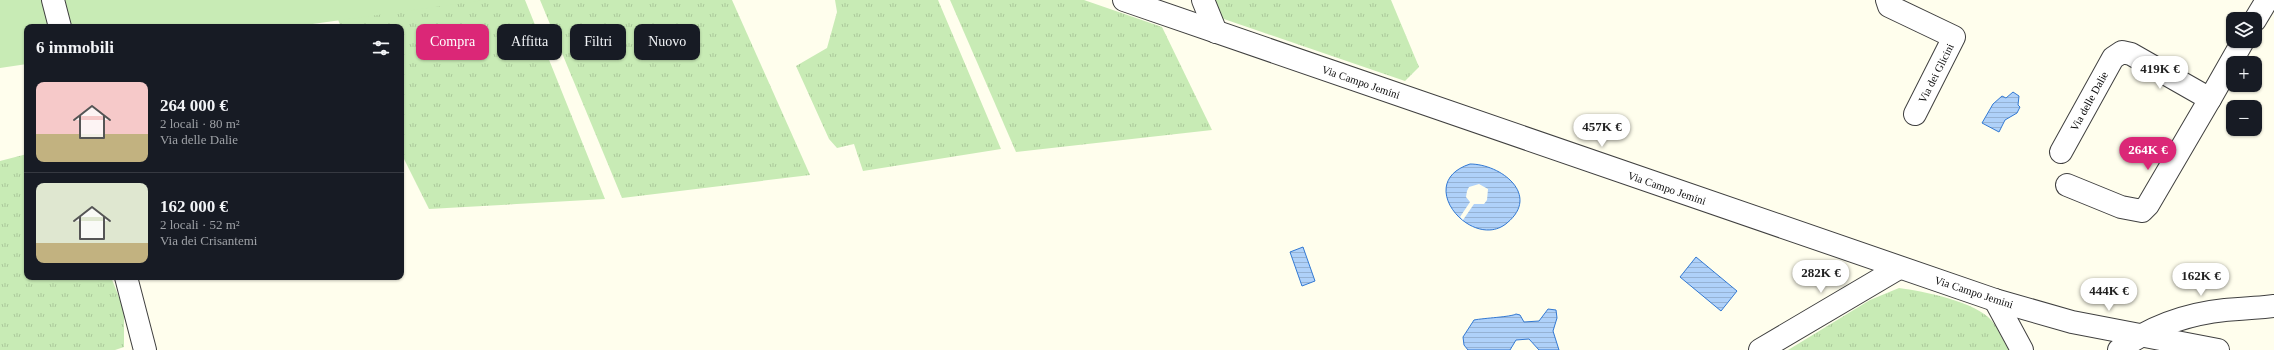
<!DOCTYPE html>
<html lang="it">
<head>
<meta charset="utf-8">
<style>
	:root { --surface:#171b24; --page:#242831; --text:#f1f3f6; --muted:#9ea1a6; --line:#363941; --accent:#db2777 }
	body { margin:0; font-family:Georgia,serif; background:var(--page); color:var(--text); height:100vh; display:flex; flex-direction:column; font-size:15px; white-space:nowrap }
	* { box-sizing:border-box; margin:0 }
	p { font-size:13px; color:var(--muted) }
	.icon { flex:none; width:22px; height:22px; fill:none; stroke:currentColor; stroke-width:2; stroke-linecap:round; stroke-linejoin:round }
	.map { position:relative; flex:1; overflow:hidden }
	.panel { position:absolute; left:24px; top:24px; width:380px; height:256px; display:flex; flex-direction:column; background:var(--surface); border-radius:8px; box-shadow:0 1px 3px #0004 }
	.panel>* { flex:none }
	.banner { position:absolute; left:416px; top:24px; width:380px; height:36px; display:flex; gap:8px }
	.controls { position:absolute; left:2226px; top:12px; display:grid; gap:8px }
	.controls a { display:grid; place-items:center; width:36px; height:36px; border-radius:8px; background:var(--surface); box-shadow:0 1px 3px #0004; font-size:20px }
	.price { position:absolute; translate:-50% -34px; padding:0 9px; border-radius:14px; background:#fff; color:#222; font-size:13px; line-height:26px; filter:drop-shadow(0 1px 2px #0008) }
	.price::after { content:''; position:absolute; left:50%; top:24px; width:12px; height:9px; margin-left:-6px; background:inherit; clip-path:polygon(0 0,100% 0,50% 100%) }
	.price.active { background:var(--accent); color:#fff }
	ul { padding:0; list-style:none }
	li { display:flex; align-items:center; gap:12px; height:100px; padding:0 12px }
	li+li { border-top:1px solid var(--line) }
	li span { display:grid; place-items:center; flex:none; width:112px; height:80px; border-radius:8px; color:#555 }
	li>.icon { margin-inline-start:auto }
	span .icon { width:48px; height:48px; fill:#fffc; stroke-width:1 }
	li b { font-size:17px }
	h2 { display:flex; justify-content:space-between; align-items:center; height:48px; padding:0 12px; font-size:17px }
	.pill { padding:0 14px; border-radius:8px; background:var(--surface); box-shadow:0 1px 3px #0004; font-size:14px; line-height:36px }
	.pill.active { background:var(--accent); color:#fff }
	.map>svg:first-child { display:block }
</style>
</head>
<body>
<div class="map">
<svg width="2274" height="350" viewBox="0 0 2274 350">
	<defs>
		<pattern id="grass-tufts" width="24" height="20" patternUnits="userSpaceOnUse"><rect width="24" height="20" fill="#c8ebb5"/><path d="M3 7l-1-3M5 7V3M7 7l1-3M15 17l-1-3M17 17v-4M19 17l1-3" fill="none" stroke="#abc89a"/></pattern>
		<pattern id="water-rules" width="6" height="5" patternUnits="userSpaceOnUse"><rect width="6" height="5" fill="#afd1f9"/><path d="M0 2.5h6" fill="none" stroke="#95b2d4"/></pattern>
	</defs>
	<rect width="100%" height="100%" fill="#fffeed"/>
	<!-- grass -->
	<g fill="url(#grass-tufts)">
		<path d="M330 0H525L605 199 429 209 401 153V27H341Z"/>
		<path d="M540 0H732L810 175 622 198Z"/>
		<path d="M835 0H938L1001 149 863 171 854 144 837 148 829 139 796 66 827 48 837 12Z"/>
		<path d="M950 0H1084L1162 27 1212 130 1016 152Z"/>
		<path d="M1214 0H1391L1419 67 1405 81 1221 18Z"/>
		<path d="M27 154V277H111L124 310V347L115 350H0V161Z"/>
		<path d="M1899 288C1923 291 1977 302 1992 321 1999 329 2002 341 2010 350H1788L1870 300Z"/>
	</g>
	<!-- park -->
	<path fill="#c8ebb5" d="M0 0H485L291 27H27V64L0 68Z"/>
	<!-- water -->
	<g fill="url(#water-rules)" stroke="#3379d3">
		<path d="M2013 92 2019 96 2018 105 2020 107 2017 113 2005 120 1999 132 1982 123 1993 104 2002 96 2006 98Z"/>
		<path d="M1470 164C1501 164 1541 195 1507 223 1473 252 1412 183 1470 164Z"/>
		<path d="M1303 247 1315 281 1302 286 1290 252Z"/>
		<path d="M1696 257 1737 291 1721 311 1680 277Z"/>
		<path d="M1548 309 1556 310 1557 318 1553 331 1559 350H1539L1529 339 1516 340 1510 350H1468L1464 345 1463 337 1474 320C1484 318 1511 317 1516 314L1520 315 1524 322 1539 321Z"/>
	</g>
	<!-- pier -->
	<path fill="#fffeed" d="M1479 184 1488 189 1487 200 1484 204H1474L1463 220 1460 217 1470 202 1466 197 1467 191 1469 187Z"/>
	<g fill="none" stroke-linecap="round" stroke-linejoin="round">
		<defs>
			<g id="minor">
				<path d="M53 0 60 27"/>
				<path d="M1124 0 1995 300 2072 322 2218 350"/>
				<path d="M1203 0 1216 32"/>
				<path d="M1887 0 1889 6 1954 37 1915 114"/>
				<path d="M2255 20 2267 0"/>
				<path d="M2061 152 2113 58 2122 52 2131 54 2210 99 2243 41"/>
				<path d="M2067 185 2121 207 2142 211 2148 205 2210 99"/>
				<path d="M126 277 145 350"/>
				<path d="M1995 300 2022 350"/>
				<path d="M1760 350 1899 268"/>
				<path d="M2119 350C2150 327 2187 314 2225 310 2241 309 2258 308 2274 306"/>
			</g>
		</defs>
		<!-- minor casing -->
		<use href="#minor" stroke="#404040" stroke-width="24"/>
		<!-- minor -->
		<use href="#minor" stroke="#fff" stroke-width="22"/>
	</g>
	<g text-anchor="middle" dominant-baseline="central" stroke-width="4" stroke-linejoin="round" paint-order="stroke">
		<!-- street labels -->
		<g font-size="11" fill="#0d0d0d" stroke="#fff">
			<text transform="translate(1936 73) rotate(-63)">Via dei Glicini</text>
			<text transform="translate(1361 82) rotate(19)">Via Campo Jemini</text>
			<text transform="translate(2089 101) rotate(-61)">Via delle Dalie</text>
			<text transform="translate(1667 188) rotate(19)">Via Campo Jemini</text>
			<text transform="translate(1974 292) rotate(18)">Via Campo Jemini</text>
		</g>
	</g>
</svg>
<div class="controls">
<a><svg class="icon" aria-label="layers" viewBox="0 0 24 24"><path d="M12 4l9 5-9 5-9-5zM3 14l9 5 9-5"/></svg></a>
<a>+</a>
<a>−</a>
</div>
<b class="price" style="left:2160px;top:90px">419K €</b>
<b class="price" style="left:1602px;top:148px">457K €</b>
<b class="price active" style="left:2148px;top:171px">264K €</b>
<b class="price" style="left:1821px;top:294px">282K €</b>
<b class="price" style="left:2201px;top:297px">162K €</b>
<b class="price" style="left:2109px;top:312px">444K €</b>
<div class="banner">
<a class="pill active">Compra</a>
<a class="pill">Affitta</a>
<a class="pill">Filtri</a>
<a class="pill">Nuovo</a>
</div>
<section class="panel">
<h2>6 immobili<svg class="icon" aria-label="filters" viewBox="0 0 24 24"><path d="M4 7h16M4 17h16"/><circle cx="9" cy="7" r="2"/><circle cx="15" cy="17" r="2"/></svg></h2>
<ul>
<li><span style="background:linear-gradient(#f6c9c9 65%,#c2b280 0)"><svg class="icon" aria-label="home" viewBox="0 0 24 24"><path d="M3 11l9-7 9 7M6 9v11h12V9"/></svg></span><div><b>264 000 €</b><p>2 locali · 80 m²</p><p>Via delle Dalie</p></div></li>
<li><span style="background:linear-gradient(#dfe7d0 75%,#c2b280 0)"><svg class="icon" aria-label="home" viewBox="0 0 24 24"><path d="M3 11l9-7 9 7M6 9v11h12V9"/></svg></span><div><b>162 000 €</b><p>2 locali · 52 m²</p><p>Via dei Crisantemi</p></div></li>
</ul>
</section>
</div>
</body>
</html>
